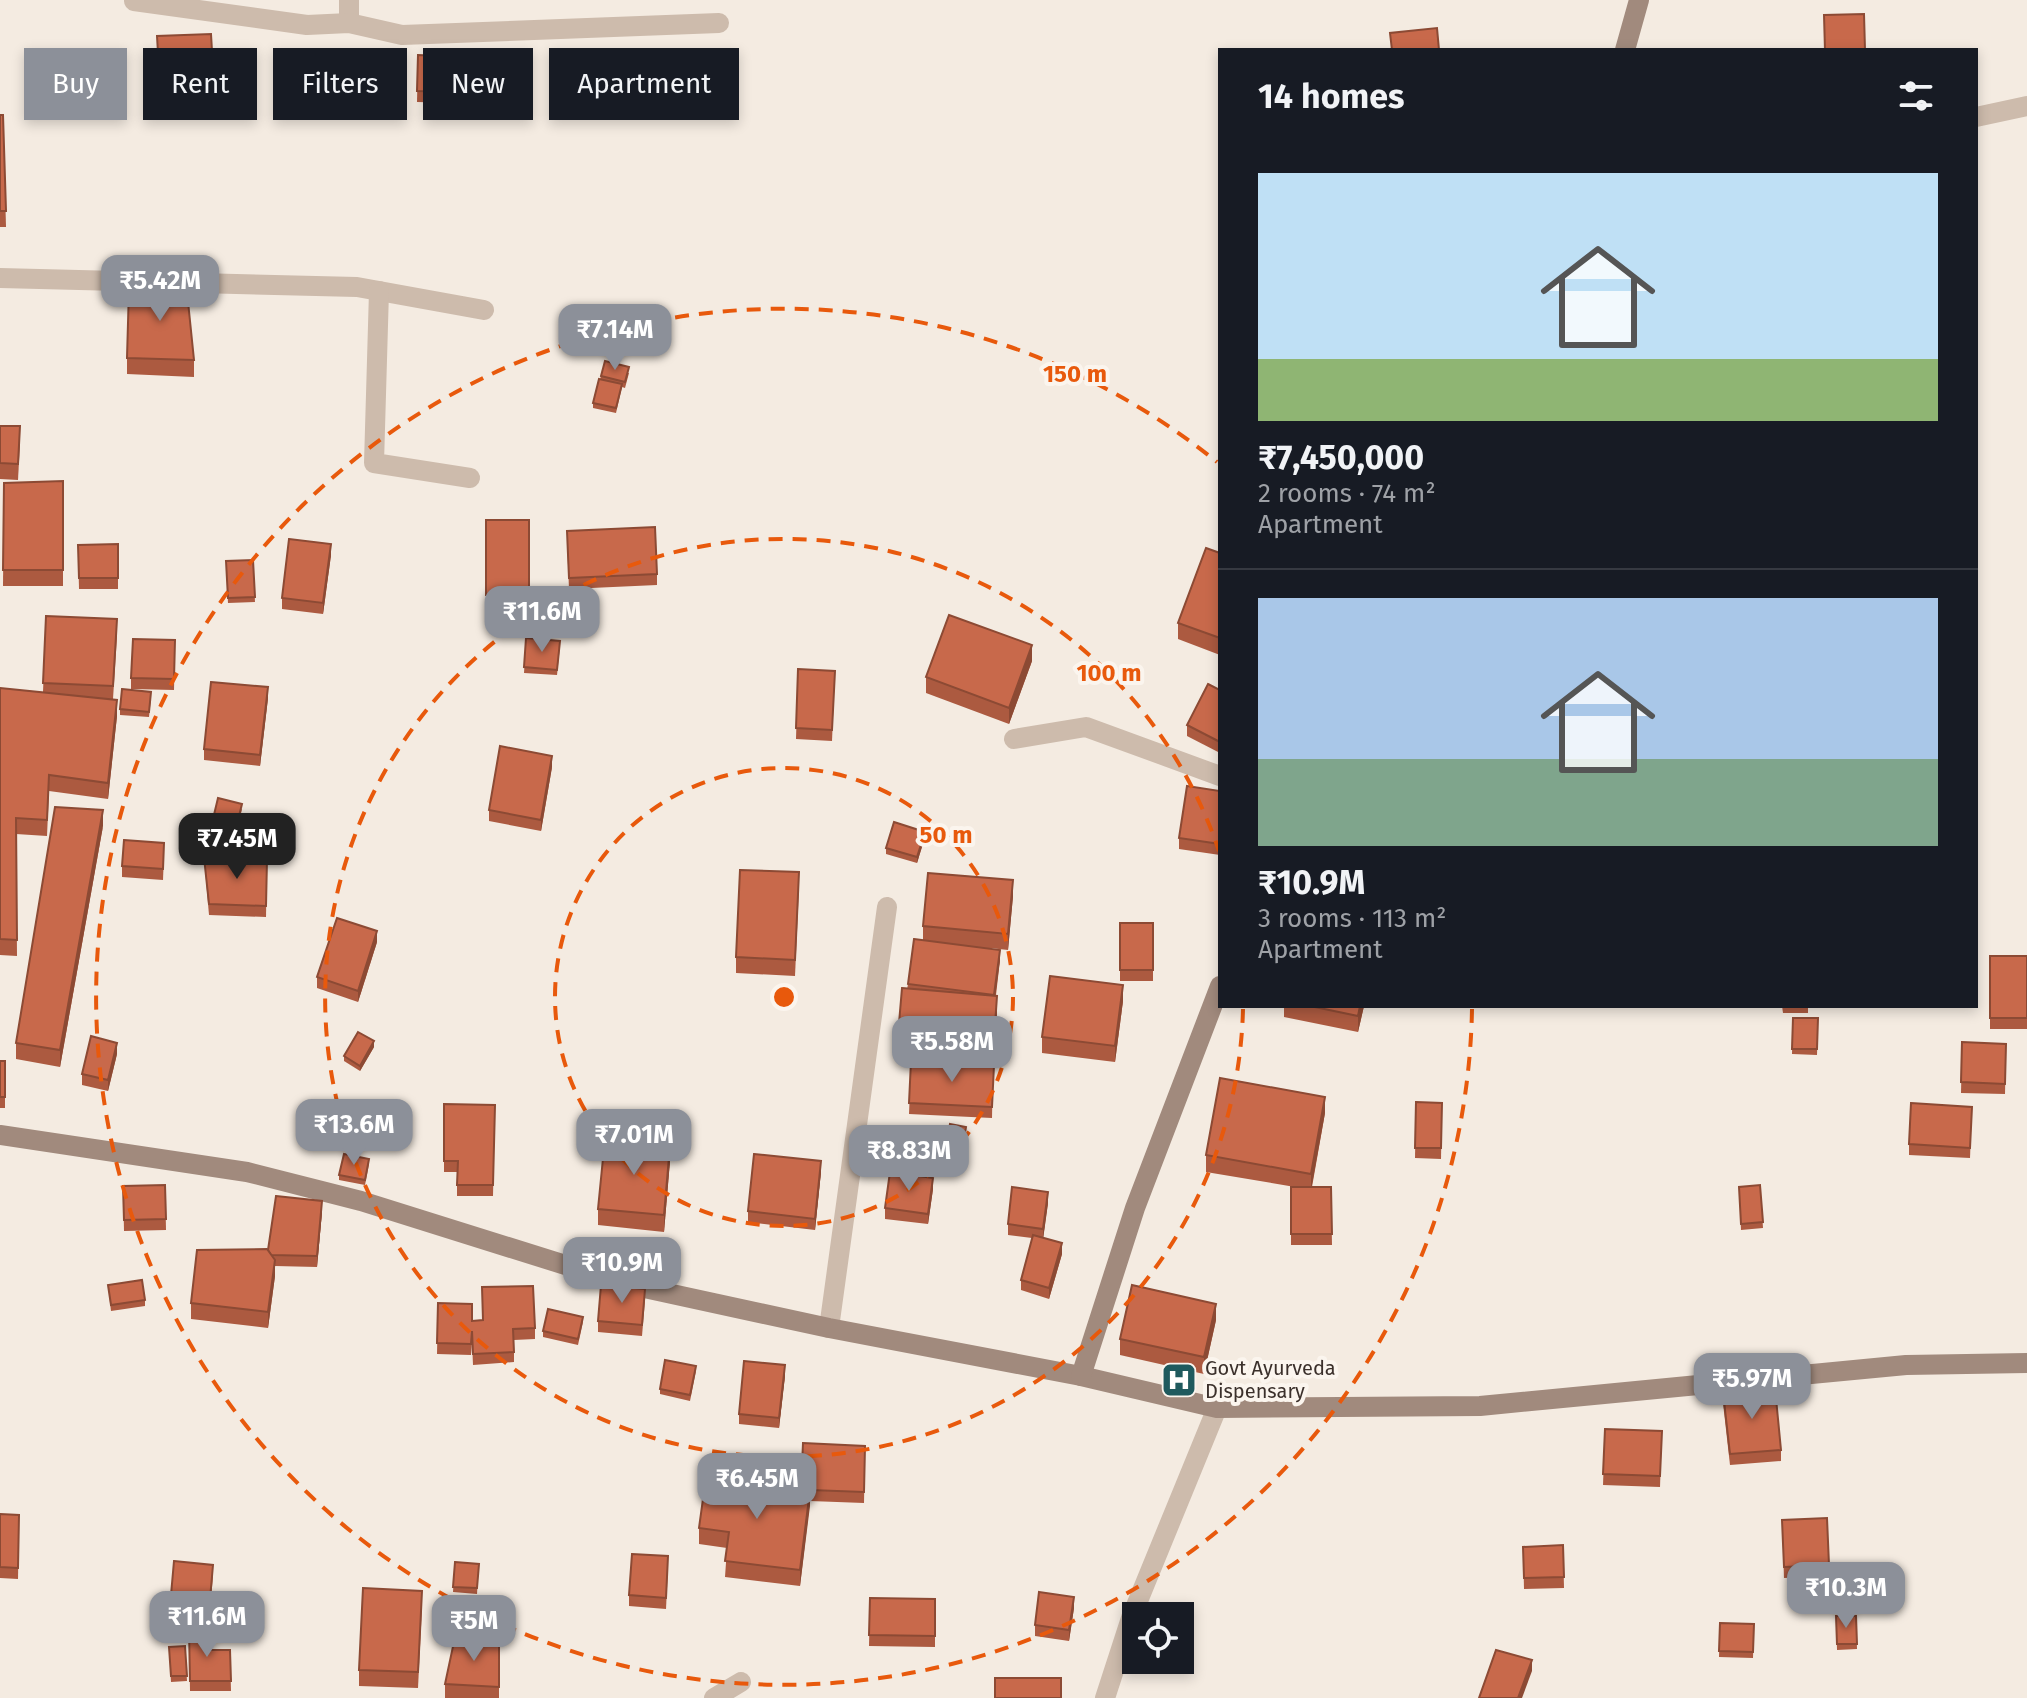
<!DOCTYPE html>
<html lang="en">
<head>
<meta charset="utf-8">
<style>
	:root { --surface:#171b24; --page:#242831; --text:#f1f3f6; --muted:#9ea1a6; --line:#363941; --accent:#8c9099 }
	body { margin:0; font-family:"Fira Sans",sans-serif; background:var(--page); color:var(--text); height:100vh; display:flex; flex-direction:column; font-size:30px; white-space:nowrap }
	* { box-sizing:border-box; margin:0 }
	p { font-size:26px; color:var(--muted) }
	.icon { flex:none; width:44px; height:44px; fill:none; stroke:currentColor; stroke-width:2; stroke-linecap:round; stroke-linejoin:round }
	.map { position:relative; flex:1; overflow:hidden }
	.details { position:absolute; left:1218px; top:48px; width:760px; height:960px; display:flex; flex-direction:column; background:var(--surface); border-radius:0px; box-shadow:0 4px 12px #0003 }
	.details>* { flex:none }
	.hud { position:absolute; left:24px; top:48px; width:760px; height:72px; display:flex; gap:16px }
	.buttons { position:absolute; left:1122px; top:1602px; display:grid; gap:16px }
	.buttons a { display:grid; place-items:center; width:72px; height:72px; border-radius:0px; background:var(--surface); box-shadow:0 4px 12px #0003; font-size:40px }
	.price { position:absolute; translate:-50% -68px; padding:0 18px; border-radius:16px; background:var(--accent); color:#fff; font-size:26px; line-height:52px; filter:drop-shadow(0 2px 4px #0008) }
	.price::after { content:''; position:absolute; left:50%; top:48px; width:24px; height:18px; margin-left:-12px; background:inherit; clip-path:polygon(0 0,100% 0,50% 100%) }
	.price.active { background:#222; color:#fff }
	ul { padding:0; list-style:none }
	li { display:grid; align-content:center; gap:16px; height:424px; padding:0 40px }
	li+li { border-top:2px solid var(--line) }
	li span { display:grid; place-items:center; height:248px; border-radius:0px; color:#555 }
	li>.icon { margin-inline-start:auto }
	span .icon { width:144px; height:144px; fill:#fffc; stroke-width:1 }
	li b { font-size:34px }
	h2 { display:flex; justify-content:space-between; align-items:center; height:96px; padding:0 40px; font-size:34px }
	.chip { padding:0 28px; border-radius:0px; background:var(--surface); box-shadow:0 4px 12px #0003; font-size:28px; line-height:72px }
	.chip.active { background:var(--accent); color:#fff }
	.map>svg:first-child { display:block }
</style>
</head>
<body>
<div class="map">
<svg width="2027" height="1698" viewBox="0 0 2027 1698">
	<rect width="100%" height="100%" fill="#f4ebe1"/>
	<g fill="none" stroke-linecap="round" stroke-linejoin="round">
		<!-- street -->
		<g stroke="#cdbbac" stroke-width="20">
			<path d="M349 0V23"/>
			<path d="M134 1 307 25 349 23 402 35 719 23"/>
			<path d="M1976 117 2027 106"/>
			<path d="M0 278 357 287 484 310"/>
			<path d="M379 291 374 463 470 478"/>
			<path d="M1014 739 1086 727 1220 776"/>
			<path d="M829 1328 887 907"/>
			<path d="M714 1698 741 1682"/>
			<path d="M1105 1698 1131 1618 1217 1408"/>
		</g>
		<!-- secondary -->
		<g stroke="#a18a7d" stroke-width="20">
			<path d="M1625 50 1639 0"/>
			<path d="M0 1135 247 1172 361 1201 626 1284 829 1328 1081 1376 1217 1408 1480 1406 1906 1365 2027 1363"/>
			<path d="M1081 1376 1135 1208 1220 986"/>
		</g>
	</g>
	<!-- wall -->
	<g fill="#ac5a40">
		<path d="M211 34 213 79 159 81 157 36Z"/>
		<path d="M418 55 458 57 457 103 417 102Z"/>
		<path d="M0 115H3L6 227H0Z"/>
		<path d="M127 358 194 360V377L127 374Z"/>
		<path d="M629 373 625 388 622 387 616 413 593 408V403L601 376Z"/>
		<path d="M0 426 20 443 18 480 0 479Z"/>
		<path d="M63 481V586H3L4 483Z"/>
		<rect x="486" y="520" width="43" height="86"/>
		<path d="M567 542 657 574V585L569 589Z"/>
		<path d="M118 544V589H79L78 545Z"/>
		<path d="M1220 553V655L1178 639V623Z"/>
		<path d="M331 555 323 614 282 609V598Z"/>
		<path d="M253 560 255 602 228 603 226 561Z"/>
		<path d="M46 616 117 636 113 699 117 716 108 799 49 791 47 836 16 834 17 956 0 955V688L43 692Z"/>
		<path d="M526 638 560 646 557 675 524 673Z"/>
		<path d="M175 640 174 690 131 689V678Z"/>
		<path d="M1032 661 1009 724 926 693V677Z"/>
		<path d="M798 669 835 671 832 741 796 739Z"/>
		<path d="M1220 690V753L1187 736V725Z"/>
		<path d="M151 698 149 717 120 715V709Z"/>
		<path d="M268 698 260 766 204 760V749Z"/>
		<path d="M552 767 541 831 489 821V810Z"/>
		<path d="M1220 791V855L1179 849V838Z"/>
		<path d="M242 809 237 830 213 824V819Z"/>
		<path d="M103 826 60 1067 16 1059V1043Z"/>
		<path d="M925 837 917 863 886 854V848Z"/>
		<path d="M164 854 163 880 122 877V866Z"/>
		<path d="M204 857 267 859 266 917 209 915Z"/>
		<path d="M799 888 795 976 736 973V957Z"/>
		<path d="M1013 896 1008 950 990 948 1000 960 996 995 997 1012 993 1065 992 1118 909 1114 911 1064 897 1063V1047L908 984 923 940V926Z"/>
		<rect x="1120" y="923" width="33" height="58"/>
		<path d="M377 942 358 1002 317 988V977Z"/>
		<rect x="1990" y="956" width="37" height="73"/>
		<path d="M1123 1001 1115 1062 1042 1053V1037Z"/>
		<path d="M1284 1006H1364L1358 1032 1284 1017Z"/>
		<path d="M1782 1006H1808V1013H1783Z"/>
		<path d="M1793 1018H1818L1817 1055 1792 1054Z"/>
		<path d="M1962 1042 2006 1044 2005 1094 1961 1093Z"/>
		<path d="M374 1047 360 1071 344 1061V1056Z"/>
		<path d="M117 1054 108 1091 82 1085V1074Z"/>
		<rect x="0" y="1061" width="5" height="47"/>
		<path d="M1416 1102 1442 1103 1441 1159 1415 1158Z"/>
		<path d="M444 1104 495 1105 493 1196H457V1172H444Z"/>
		<path d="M1972 1107 1970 1158 1909 1155V1144Z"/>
		<path d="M1325 1113 1312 1187H1331L1332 1245H1291V1187H1295L1206 1172V1155Z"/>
		<path d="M966 1132 963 1153 946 1150V1145Z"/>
		<path d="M670 1161 664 1232 598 1225V1209Z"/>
		<path d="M369 1164 365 1185 339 1180V1175Z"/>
		<path d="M821 1172 815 1230 748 1222V1211Z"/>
		<path d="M165 1185 166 1230 124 1231 123 1186Z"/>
		<path d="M1760 1185 1763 1228 1741 1230 1739 1187Z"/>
		<path d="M933 1189 928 1224 885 1219V1208Z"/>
		<path d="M1048 1203 1043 1238 1062 1254 1049 1299 1021 1290V1280L1032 1238 1008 1235V1224Z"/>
		<path d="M322 1212 317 1267 275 1266V1276L268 1328 191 1319V1303Z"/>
		<path d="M108 1285 145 1300V1306L111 1311Z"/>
		<path d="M645 1300 642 1336 598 1332V1321Z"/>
		<path d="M438 1303 472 1321 535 1328V1339L514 1340V1362L473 1365 472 1342 471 1355 437 1354Z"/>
		<path d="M1216 1320 1204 1374 1120 1355V1339Z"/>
		<path d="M583 1322 578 1345 543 1337V1331Z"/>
		<path d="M696 1371 690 1401 660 1394V1389Z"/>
		<path d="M785 1376 779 1428 739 1424V1414Z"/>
		<path d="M1723 1392 1781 1450V1461L1730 1465 1723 1403Z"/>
		<path d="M1605 1429 1662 1431 1660 1487 1603 1485Z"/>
		<path d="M865 1446 864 1503 810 1501 800 1586 725 1577 727 1548 699 1544V1528L801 1489Z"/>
		<path d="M0 1514 19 1515 18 1579 0 1578Z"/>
		<path d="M1827 1518 1829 1576 1784 1578 1782 1520Z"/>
		<path d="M1563 1545 1564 1588 1524 1589 1523 1547Z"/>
		<path d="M455 1562 479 1564 477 1594 453 1592Z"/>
		<path d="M668 1567 666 1609 629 1606V1595Z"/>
		<path d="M213 1576 210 1610 171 1606V1595Z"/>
		<path d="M870 1598 935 1599V1647L869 1646Z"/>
		<path d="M422 1607 418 1688 359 1686V1670Z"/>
		<path d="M1074 1608 1069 1641 1035 1636V1625Z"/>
		<path d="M1836 1616H1856L1857 1649 1837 1650Z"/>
		<path d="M1720 1623 1754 1624 1753 1658 1719 1657Z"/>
		<path d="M189 1630 210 1650H230L231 1691H190Z"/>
		<path d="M499 1640V1698H445V1684Z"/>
		<path d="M185 1646 187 1681 171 1682 169 1647Z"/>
	</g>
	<!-- shaded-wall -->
	<g fill="#8c4a34">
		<path d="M331 544V555L323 614V603Z"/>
		<path d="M1032 645V661L1009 724V708Z"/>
		<path d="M268 687V698L260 766V755Z"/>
		<path d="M117 700V716L108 799V783Z"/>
		<path d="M552 756V767L541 831V820Z"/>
		<path d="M103 810V826L60 1067V1050Z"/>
		<path d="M925 832V837L917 863V857Z"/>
		<path d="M1013 880V896L1008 950V934Z"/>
		<path d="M377 931V942L358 1002V991Z"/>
		<path d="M1000 950V960L994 1006V995Z"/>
		<path d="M1123 985V1001L1115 1062V1046Z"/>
		<path d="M997 996V1012L993 1070V1054Z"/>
		<path d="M1360 1006H1364L1358 1032V1016Z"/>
		<path d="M374 1041V1047L360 1071V1066Z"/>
		<path d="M117 1043V1054L108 1091V1080Z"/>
		<path d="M1325 1097V1113L1311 1190V1174Z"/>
		<path d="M670 1145V1161L664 1232V1215Z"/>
		<path d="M821 1161V1172L815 1230V1219Z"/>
		<path d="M933 1178V1189L928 1224V1214Z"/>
		<path d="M1048 1192V1203L1043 1240V1229Z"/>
		<path d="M322 1201V1212L317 1267V1256Z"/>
		<path d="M1062 1243V1254L1049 1299V1288Z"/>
		<path d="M275 1260V1276L268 1328V1312Z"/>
		<path d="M1216 1304V1320L1204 1374V1357Z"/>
		<path d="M785 1365V1376L779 1428V1418Z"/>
		<path d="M810 1490V1506L800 1586V1570Z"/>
		<path d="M1074 1597V1608L1069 1641V1630Z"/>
		<path d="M1532 1660V1671L1522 1698H1518Z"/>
	</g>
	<!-- building -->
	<g fill="#c8694b" stroke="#8c4a34" stroke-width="2">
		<path d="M1864 14 1865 50H1825L1824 15Z"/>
		<path d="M1437 28 1439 50H1392L1390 33Z"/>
		<path d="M211 34 213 68 159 70 157 36Z"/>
		<path d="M418 55 458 57 457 92 417 91Z"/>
		<path d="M0 115H3L6 211H0Z"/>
		<path d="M186 282 194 360 127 358 129 288Z"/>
		<path d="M605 361 629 367 625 382 601 376Z"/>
		<path d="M599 379 622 384 616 408 593 403Z"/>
		<path d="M0 426H20L18 464 0 463Z"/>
		<path d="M63 481V570H3L4 483Z"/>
		<rect x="486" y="520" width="43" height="75"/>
		<path d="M655 527 657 574 569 578 567 531Z"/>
		<path d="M289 539 331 544 323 603 282 598Z"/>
		<path d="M118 544V578H79L78 545Z"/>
		<path d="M1206 548 1220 553V638L1178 623Z"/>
		<path d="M253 560 255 597 228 598 226 561Z"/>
		<path d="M949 615 1032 645 1009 708 926 677Z"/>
		<path d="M46 616 117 619 113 686 43 683Z"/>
		<path d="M526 638 560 641 557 670 524 667Z"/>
		<path d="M133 639 175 640 174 679 131 678Z"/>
		<path d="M798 669 835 671 832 730 796 728Z"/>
		<path d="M211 682 268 687 260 755 204 749Z"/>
		<path d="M1208 684 1220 690V742L1187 725Z"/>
		<path d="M0 688 117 700 108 783 49 775 47 820 16 818 17 940 0 939Z"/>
		<path d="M122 689 151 692 149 712 120 709Z"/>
		<path d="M500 746 552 756 541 820 489 810Z"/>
		<path d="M1187 786 1220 791V844L1179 838Z"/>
		<path d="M218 798 242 804 237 824 213 819Z"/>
		<path d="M55 807 103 810 60 1050 16 1043Z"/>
		<path d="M894 822 925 832 917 857 886 848Z"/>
		<path d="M124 840 164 843 163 869 122 866Z"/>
		<path d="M204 857 267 859 266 906 209 904Z"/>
		<path d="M740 870 799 872 795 960 736 957Z"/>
		<path d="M928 873 1013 880 1008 934 923 926Z"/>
		<path d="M337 918 377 931 358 991 317 977Z"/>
		<rect x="1120" y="923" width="33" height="47"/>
		<path d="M914 939 1000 950 994 995 908 984Z"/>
		<rect x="1990" y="956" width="37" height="62"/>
		<path d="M1050 976 1123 985 1115 1046 1042 1037Z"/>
		<path d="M902 988 997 996 993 1054 897 1047Z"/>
		<path d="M1310 1006H1360L1358 1016Z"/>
		<path d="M1793 1018H1818L1817 1049H1792Z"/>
		<path d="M358 1032 374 1041 360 1066 344 1056Z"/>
		<path d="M91 1036 117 1043 108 1080 82 1074Z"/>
		<path d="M1962 1042 2006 1044 2005 1084 1961 1082Z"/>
		<rect x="0" y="1061" width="5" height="36"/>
		<path d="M911 1061 994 1065 992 1107 909 1103Z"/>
		<path d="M1220 1078 1325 1097 1311 1174 1206 1155Z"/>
		<path d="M1416 1102 1442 1103 1441 1148H1415Z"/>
		<path d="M1911 1103 1972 1107 1970 1148 1909 1144Z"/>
		<path d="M444 1104 495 1105 493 1185H457L458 1161H444Z"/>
		<path d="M950 1124 966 1127 963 1147 946 1145Z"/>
		<path d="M605 1138 670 1145 664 1215 598 1209Z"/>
		<path d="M344 1154 369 1159 365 1180 339 1175Z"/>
		<path d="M754 1154 821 1161 815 1219 748 1211Z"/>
		<path d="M890 1172 933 1178 928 1214 885 1208Z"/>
		<path d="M165 1185 166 1219 124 1220 123 1186Z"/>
		<path d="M1760 1185 1763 1222 1741 1224 1739 1187Z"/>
		<path d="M1012 1187 1048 1192 1043 1229 1008 1224Z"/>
		<path d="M1291 1187H1331L1332 1234H1291Z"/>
		<path d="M276 1196 322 1201 317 1256 271 1255 268 1250Z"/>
		<path d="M1033 1235 1062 1243 1049 1288 1021 1280Z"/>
		<path d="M267 1249 275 1260 268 1312 191 1303 197 1250Z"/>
		<path d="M142 1280 145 1300 111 1305 108 1285Z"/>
		<path d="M601 1285 645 1289 642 1325 598 1321Z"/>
		<path d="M1132 1285 1216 1304 1204 1357 1120 1339Z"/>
		<path d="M533 1286 535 1328 513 1329 514 1352 473 1354 472 1331 471 1344 437 1343 438 1303 472 1304V1321L483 1320 482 1287Z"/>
		<path d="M548 1309 583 1317 578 1339 543 1331Z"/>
		<path d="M665 1360 696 1366 690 1395 660 1389Z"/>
		<path d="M744 1361 785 1365 779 1418 739 1414Z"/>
		<path d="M1775 1388 1781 1450 1730 1454 1723 1392Z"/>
		<path d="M1605 1429 1662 1431 1660 1476 1603 1474Z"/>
		<path d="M803 1443 865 1446 864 1492 810 1490 801 1489Z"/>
		<path d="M706 1477 810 1490 800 1570 725 1561 729 1532 699 1528Z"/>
		<path d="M0 1514 19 1515 18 1568 0 1567Z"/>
		<path d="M1827 1518 1829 1565 1784 1567 1782 1520Z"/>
		<path d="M1563 1545 1564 1577 1524 1578 1523 1547Z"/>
		<path d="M632 1554 668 1556 666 1598 629 1595Z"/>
		<path d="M174 1561 213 1565 210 1599 171 1595Z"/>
		<path d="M455 1562 479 1564 477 1588 453 1587Z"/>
		<path d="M363 1588 422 1591 418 1672 359 1670Z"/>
		<path d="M1039 1592 1074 1597 1069 1630 1035 1625Z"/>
		<path d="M870 1598 935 1599V1636L869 1635Z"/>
		<path d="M1836 1616H1856L1857 1644H1837Z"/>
		<path d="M1720 1623 1754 1624 1753 1652 1719 1651Z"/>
		<path d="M210 1629V1650H230L231 1681H190L189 1630Z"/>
		<path d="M455 1637 499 1640V1687L445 1684Z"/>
		<path d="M185 1646 187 1676H171L169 1647Z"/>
		<path d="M1496 1650 1532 1660 1518 1698H1479Z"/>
		<rect x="995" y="1678" width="66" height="20"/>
	</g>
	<!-- distance rings -->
	<g fill="none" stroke="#e8590c" stroke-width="4" stroke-dasharray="14 10">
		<circle cx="784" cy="997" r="229"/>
		<path d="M1243 1009A459 459 0 1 1 1219 851"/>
		<path d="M1472 1009A688 688 0 1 1 1217 462"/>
	</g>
	<!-- icons -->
	<defs>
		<symbol id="hospital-square" viewBox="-11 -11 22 22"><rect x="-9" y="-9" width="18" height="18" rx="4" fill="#1f5a5e" stroke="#fbf5ee"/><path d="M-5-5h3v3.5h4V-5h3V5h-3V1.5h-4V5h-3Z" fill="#fff"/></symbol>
	</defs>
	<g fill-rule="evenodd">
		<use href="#hospital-square" x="1159" y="1360" width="40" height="40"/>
	</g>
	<g text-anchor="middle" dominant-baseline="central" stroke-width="8" stroke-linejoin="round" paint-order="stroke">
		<!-- poi labels -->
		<g font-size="20" fill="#3b302b" stroke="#fbf5ee" text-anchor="start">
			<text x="1205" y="1368">Govt Ayurveda<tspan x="1205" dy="23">Dispensary</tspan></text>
		</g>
	</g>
	<circle cx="784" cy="997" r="12" fill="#e8590c" stroke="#fbf5ee" stroke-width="4"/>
	<g font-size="24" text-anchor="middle" font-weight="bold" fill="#e8590c" stroke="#fbf5ee" stroke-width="8" stroke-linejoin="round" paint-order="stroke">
		<text x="1075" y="382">150 m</text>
		<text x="1109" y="681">100 m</text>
		<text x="946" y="843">50 m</text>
	</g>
</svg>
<div class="buttons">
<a><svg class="icon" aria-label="locate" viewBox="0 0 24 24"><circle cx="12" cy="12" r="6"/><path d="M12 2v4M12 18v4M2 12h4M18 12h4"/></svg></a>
</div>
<b class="price" style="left:160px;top:323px">₹5.42M</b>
<b class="price" style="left:615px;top:372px">₹7.14M</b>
<b class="price" style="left:542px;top:654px">₹11.6M</b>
<b class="price active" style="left:237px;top:881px">₹7.45M</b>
<b class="price" style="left:952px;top:1084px">₹5.58M</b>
<b class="price" style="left:354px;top:1167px">₹13.6M</b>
<b class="price" style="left:634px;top:1177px">₹7.01M</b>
<b class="price" style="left:909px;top:1193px">₹8.83M</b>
<b class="price" style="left:622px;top:1305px">₹10.9M</b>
<b class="price" style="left:1752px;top:1421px">₹5.97M</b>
<b class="price" style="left:757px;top:1521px">₹6.45M</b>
<b class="price" style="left:1846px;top:1630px">₹10.3M</b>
<b class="price" style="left:207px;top:1659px">₹11.6M</b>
<b class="price" style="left:474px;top:1663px">₹5M</b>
<div class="hud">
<a class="chip active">Buy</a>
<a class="chip">Rent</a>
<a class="chip">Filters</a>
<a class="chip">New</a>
<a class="chip">Apartment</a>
</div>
<section class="details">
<h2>14 homes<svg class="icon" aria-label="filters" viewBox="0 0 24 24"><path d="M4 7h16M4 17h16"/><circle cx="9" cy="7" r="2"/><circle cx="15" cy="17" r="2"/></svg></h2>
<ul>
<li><span style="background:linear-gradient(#bfe0f5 75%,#8fb573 0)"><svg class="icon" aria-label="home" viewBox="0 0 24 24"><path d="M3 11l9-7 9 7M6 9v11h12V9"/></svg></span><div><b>₹7,450,000</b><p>2 rooms · 74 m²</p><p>Apartment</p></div></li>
<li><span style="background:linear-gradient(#a9c7e8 65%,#7fa58c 0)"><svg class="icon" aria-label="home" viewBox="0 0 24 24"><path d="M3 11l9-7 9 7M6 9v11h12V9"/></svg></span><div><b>₹10.9M</b><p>3 rooms · 113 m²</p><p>Apartment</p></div></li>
</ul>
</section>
</div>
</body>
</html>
